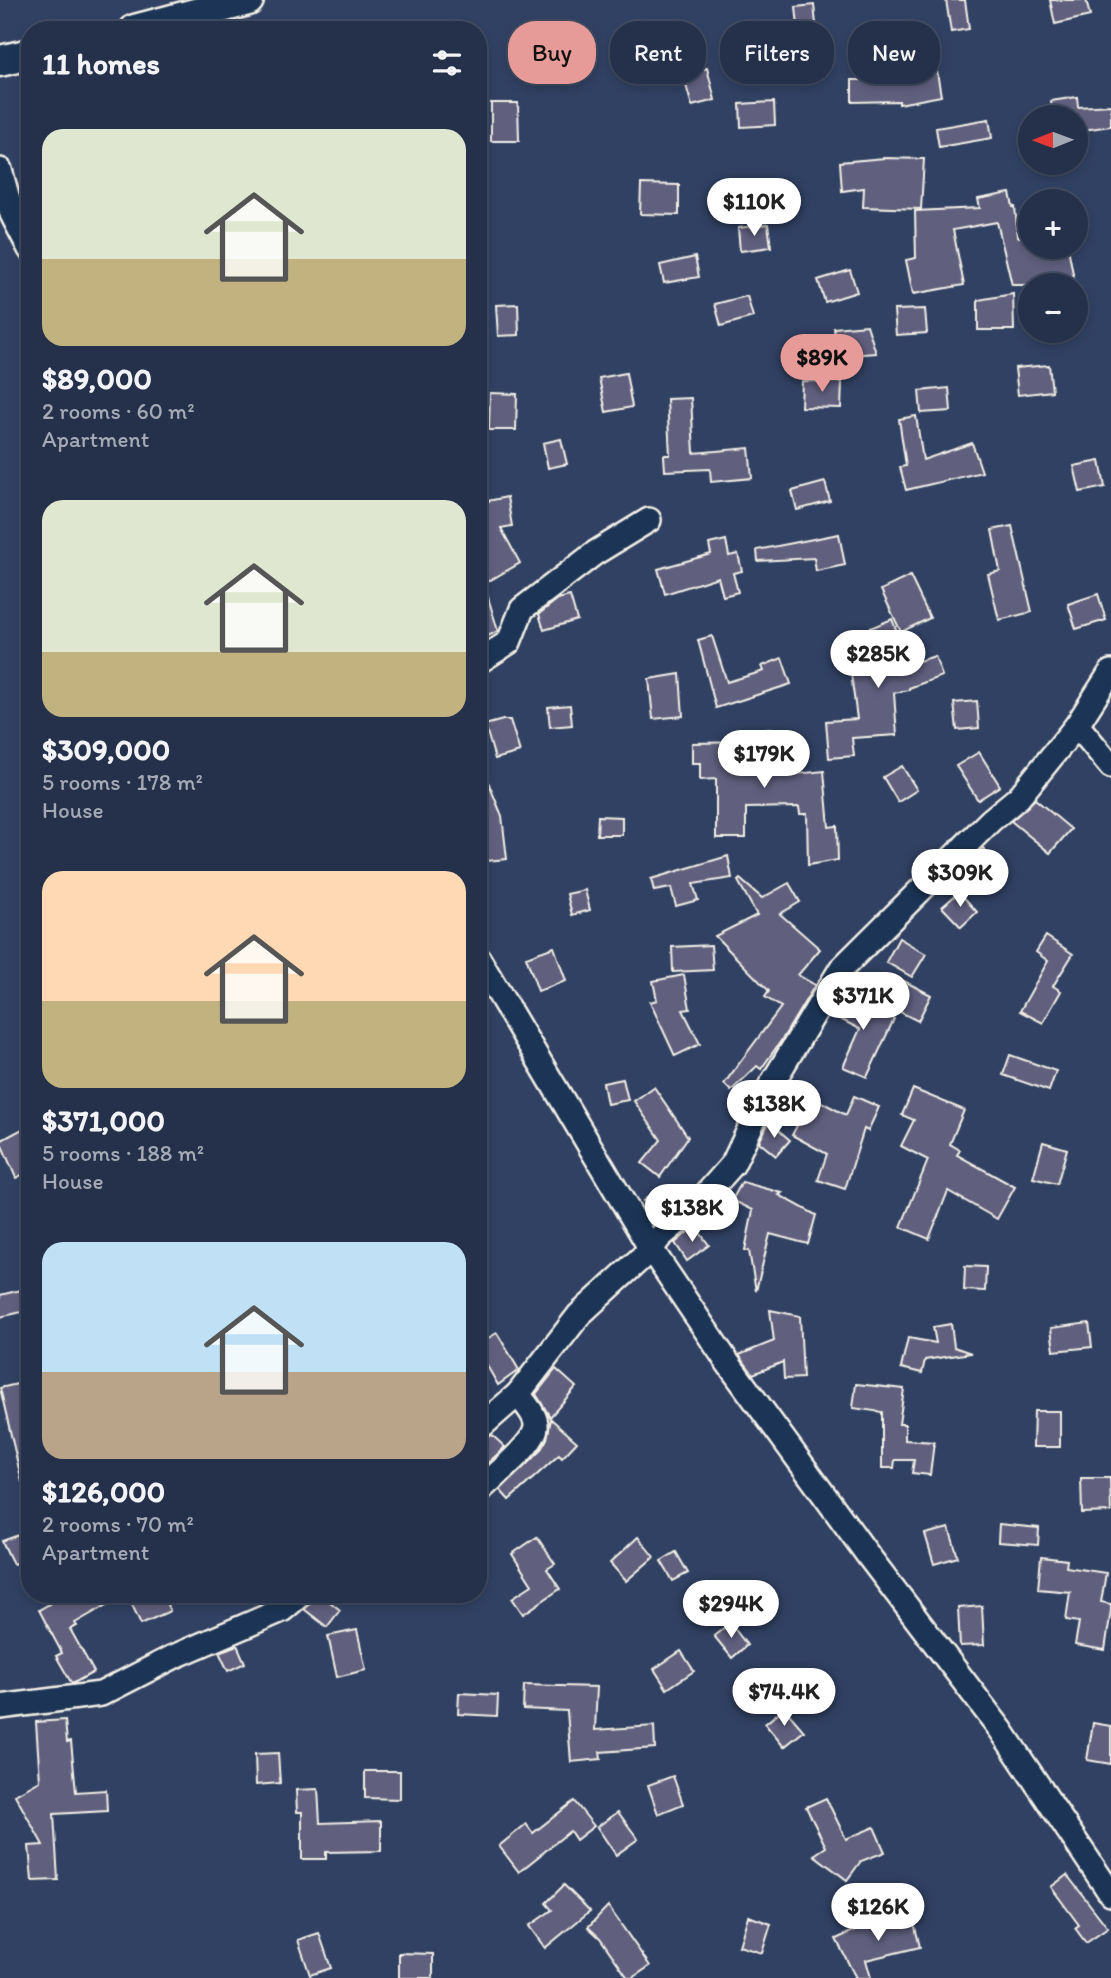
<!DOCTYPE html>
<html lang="en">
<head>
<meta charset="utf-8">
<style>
	:root { --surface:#25314a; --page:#313d54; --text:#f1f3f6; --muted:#a3a9b5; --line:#424c62; --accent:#e69b98 }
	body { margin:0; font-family:Itim,sans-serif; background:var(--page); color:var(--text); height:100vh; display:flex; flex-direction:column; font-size:26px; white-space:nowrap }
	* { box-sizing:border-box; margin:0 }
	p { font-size:23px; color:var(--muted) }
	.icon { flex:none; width:38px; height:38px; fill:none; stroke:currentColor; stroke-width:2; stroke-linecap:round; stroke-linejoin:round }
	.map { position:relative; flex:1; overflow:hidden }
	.panel { position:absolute; left:21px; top:21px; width:466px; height:1582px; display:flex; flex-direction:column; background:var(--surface); border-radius:28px; box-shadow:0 4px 10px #0003,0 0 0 2px var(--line) }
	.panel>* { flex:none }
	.top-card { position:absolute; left:508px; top:21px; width:497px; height:63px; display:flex; gap:14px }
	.needle { width:46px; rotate:269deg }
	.fabs { position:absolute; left:1018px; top:105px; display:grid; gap:14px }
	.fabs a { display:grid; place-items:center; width:70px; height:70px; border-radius:50%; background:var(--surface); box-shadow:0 4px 10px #0003,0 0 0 2px var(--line); font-size:35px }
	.price { position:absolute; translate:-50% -60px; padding:0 16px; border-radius:24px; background:#fff; color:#222; font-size:23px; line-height:46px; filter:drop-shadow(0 2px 4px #0008) }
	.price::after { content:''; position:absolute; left:50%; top:42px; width:21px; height:16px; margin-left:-10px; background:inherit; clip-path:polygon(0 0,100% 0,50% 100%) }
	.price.on { background:var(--accent); color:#111 }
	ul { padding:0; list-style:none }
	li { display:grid; align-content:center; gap:14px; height:371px; padding:0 21px }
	li span { display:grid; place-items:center; height:217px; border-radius:21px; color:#555 }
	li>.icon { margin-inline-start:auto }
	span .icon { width:126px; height:126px; fill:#fffc; stroke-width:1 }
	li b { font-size:30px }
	h2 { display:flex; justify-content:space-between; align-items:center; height:84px; padding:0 21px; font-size:30px }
	.pill { padding:0 24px; border-radius:28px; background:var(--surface); box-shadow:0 4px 10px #0003,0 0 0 2px var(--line); font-size:24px; line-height:63px }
	.pill.on { background:var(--accent); color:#111 }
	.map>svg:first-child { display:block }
</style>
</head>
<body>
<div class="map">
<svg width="1111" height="1978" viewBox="0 0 1111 1978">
	<rect width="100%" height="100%" fill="#314163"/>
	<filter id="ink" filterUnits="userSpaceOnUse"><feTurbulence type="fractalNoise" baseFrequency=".0143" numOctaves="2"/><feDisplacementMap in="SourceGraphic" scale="14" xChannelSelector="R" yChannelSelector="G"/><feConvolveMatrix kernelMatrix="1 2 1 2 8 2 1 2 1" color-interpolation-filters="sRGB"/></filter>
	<g filter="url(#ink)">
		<!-- building -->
		<g fill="#605e7e" stroke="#f4f1e8" stroke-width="2">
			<path d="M946 0H965L969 29 951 32Z"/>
			<path d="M1050 0H1086L1090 16 1055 24Z"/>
			<path d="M814 5 817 34 799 36 796 7Z"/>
			<path d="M544 42 549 66 515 73 511 48Z"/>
			<path d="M886 53 887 81 937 72 941 96 899 104V101L852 102V80H867L866 54Z"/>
			<path d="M707 68 715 100 692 106 683 75Z"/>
			<path d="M1077 97 1078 107 1111 105V126L1076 131V117H1053L1051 101Z"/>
			<path d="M774 102 775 125 741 127 740 104Z"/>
			<path d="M491 103H518L519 141H491Z"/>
			<path d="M989 119 992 138 939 147 936 128Z"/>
			<path d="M885 158 924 159 921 209 863 207 864 188 842 191 840 162Z"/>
			<path d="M641 184 679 185V215L640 214Z"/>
			<path d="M1010 193 1013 207H1015L1018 237 1030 235 1031 247H1068L1075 285H1012L997 222 953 230 964 285 913 294 906 260 916 258 915 211 980 208 978 199Z"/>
			<path d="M768 224 771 247 740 251 738 228Z"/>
			<path d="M695 257 699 277 664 283 660 265Z"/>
			<path d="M850 270 857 292 825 302 818 280Z"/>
			<path d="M1013 294 1014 330H978V300Z"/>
			<path d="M747 296 753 317 721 326 715 304Z"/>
			<path d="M518 304 519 335 498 336 496 305Z"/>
			<path d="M925 309 927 333 896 335 894 310Z"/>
			<path d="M867 325 876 353 836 356 834 328Z"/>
			<path d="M1049 365 1052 391 1018 395 1015 368Z"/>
			<path d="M626 373 632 407 606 412 599 378Z"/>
			<path d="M802 381 842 382 841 408 801 407Z"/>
			<path d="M949 388 951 411 921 413 919 391Z"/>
			<path d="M490 393 517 394 516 430H489Z"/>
			<path d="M691 398 694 453 749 448 752 478 711 482 710 469 665 471 664 455H670L667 399Z"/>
			<path d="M916 416 923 460 972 443 982 472 906 490 900 467 906 466 899 419Z"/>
			<path d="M561 439 567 464 548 468 543 443Z"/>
			<path d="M1100 461 1105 487 1080 492 1074 466Z"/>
			<path d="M825 482 830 501 797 510 792 491Z"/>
			<path d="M507 497 512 526 501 528 520 563 484 584 498 631 478 641V503Z"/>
			<path d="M1012 526 1032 612 999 620 988 574 1000 571 992 530Z"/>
			<path d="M839 534 845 565 816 571 814 558 758 561 757 550Z"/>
			<path d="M726 540 729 556 738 554 742 571 733 573 738 592 723 596 718 577 665 594 658 569 711 554 709 544Z"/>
			<path d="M910 576 930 618 901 632 881 590Z"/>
			<path d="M1098 594 1106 620 1076 629 1068 604Z"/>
			<path d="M570 596 577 620 544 630 539 614 558 599Z"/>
			<path d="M892 619 909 664 935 656 942 676 909 688V690L894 693 897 735 852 738 854 756 829 758 826 721 857 719 850 666 875 662 863 631Z"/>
			<path d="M712 636 727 682 764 671 762 666 782 658 791 684 716 708 698 640Z"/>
			<path d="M680 674 683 716 653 719 649 679Z"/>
			<path d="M977 701 979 728 957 730 954 703Z"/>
			<path d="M570 705 572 725 550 727 548 707Z"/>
			<path d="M503 720H510L520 752 495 759 485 725Z"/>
			<path d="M773 729 776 776 824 771 829 827 837 826 838 860 808 865 807 814H800L799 807 746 808V838H716V779L700 780V763H692V743L750 742 749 730Z"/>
			<path d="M979 752 1000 786 978 800 956 766Z"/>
			<path d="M478 757 502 816 507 859 486 861 478 820Z"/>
			<path d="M902 766 917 790 898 802 883 777Z"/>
			<path d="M1035 799 1071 829 1050 853 1011 821Z"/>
			<path d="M598 816 622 817V835H597Z"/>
			<path d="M983 848 998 866 983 879 968 862Z"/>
			<path d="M728 856 732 878 693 884 698 900 676 906 671 888 654 891 651 879Z"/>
			<path d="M740 879 762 898 789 883 800 902 780 914 820 949 798 975 815 985 783 1038 761 1069 757 1066 731 1091 724 1084 781 1007 765 997 769 991 715 936 757 915 738 881Z"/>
			<path d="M585 890 590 910 572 915 567 894Z"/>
			<path d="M959 892 977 912 961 927 942 907Z"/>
			<path d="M1046 936 1073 954 1053 986 1061 991 1043 1023 1020 1011 1048 961 1036 952Z"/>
			<path d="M899 938 926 954 912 977 886 962Z"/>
			<path d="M711 945 713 970 673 972 672 947Z"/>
			<path d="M554 947 566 981 538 991 526 957Z"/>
			<path d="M684 975 690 1009 683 1010 700 1044 675 1056 650 1002 657 1000 653 981Z"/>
			<path d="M898 978 931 995 918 1021 884 1004Z"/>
			<path d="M844 992 894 1019 867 1077 843 1067 860 1029 830 1014Z"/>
			<path d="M1010 1055 1056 1071 1049 1091 1003 1075Z"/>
			<path d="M623 1079 628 1100 607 1104 603 1083Z"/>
			<path d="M654 1087 688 1137 660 1177 642 1163 661 1140 634 1101Z"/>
			<path d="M913 1089 964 1110 950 1144 960 1150 957 1155 1015 1187 997 1219 948 1191 929 1239 901 1227 928 1160 901 1146 914 1120 902 1115Z"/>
			<path d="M854 1096 879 1107 868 1131 864 1129 845 1189 818 1180 827 1154 792 1135 812 1097 846 1115Z"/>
			<path d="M769 1122 790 1140 776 1156 759 1142Z"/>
			<path d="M24 1128 30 1139V1171L16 1178 0 1141Z"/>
			<path d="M1043 1142 1067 1149 1057 1184 1033 1178Z"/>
			<path d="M742 1182 782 1193 779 1195 816 1215 808 1244 770 1234 756 1291 749 1251 745 1250 753 1210 732 1200Z"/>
			<path d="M658 1189 673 1207 659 1220 643 1201Z"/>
			<path d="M695 1226 709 1245 687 1261 675 1243Z"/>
			<path d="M965 1266 986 1267 985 1291 964 1290Z"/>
			<path d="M21 1290 26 1311 0 1317V1295Z"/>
			<path d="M770 1310 800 1316 803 1378 784 1379 783 1362 753 1374 739 1355 774 1341Z"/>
			<path d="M1089 1323 1092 1347 1054 1351 1051 1328Z"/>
			<path d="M951 1324 954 1347 971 1353 925 1360 922 1373 901 1368 908 1338 936 1343 933 1327Z"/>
			<path d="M497 1333 519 1370 498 1385 478 1350V1344Z"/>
			<path d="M556 1369 576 1387 550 1417 536 1394Z"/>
			<path d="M30 1381V1481L22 1482 0 1388Z"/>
			<path d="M856 1384 904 1389 899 1424H905V1440L934 1442 930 1475 912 1473 914 1460H895L894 1468H882V1412L853 1408Z"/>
			<path d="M1034 1411H1060V1447H1033Z"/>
			<path d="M551 1419 577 1442 562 1458 559 1455 509 1500 500 1490 540 1451 547 1439Z"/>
			<path d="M492 1435 505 1447 485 1466 478 1460V1443Z"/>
			<path d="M1081 1478H1110L1111 1512 1082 1513Z"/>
			<path d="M999 1524 1039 1528 1038 1545 998 1542Z"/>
			<path d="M949 1528 958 1557 934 1564 925 1534Z"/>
			<path d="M30 1531V1558L13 1564 2 1541Z"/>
			<path d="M537 1537 555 1564 547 1569 560 1589 523 1614 512 1598 532 1585 512 1554Z"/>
			<path d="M638 1537 654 1557 626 1581 610 1563Z"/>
			<path d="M676 1552 688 1573 673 1581 661 1561Z"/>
			<path d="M1041 1557 1067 1560 1066 1567 1106 1573 1101 1602 1111 1604V1610L1105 1650 1075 1645 1079 1622 1066 1620 1070 1592 1038 1589Z"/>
			<path d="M67 1594H126L75 1623 77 1626 70 1629 94 1672 72 1684 56 1656 62 1653 39 1610Z"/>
			<path d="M127 1594H162L170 1611 141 1624Z"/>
			<path d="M315 1594H320L340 1610 327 1627 304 1609Z"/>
			<path d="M982 1606 984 1645 960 1646 958 1608Z"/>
			<path d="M730 1623 747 1645 732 1658 714 1636Z"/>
			<path d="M357 1630 366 1670 337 1677 328 1636Z"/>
			<path d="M237 1645 245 1663 228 1671 219 1652Z"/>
			<path d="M681 1651 694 1671 667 1689 654 1669Z"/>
			<path d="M524 1685 597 1687 595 1730 654 1726 655 1748 600 1752 601 1759 571 1762 567 1711 523 1709Z"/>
			<path d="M459 1693 498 1695 497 1716 458 1714Z"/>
			<path d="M784 1708 804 1731 784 1747 765 1724Z"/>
			<path d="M65 1720 67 1742 71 1741 76 1792 106 1790 107 1811 54 1814 58 1880 32 1881 29 1846 43 1845 15 1795 40 1781 36 1722Z"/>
			<path d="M1093 1723 1111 1726V1764L1087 1760Z"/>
			<path d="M278 1753 280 1783 256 1785 255 1754Z"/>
			<path d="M365 1771H400V1799L365 1798Z"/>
			<path d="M673 1776 683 1804 658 1814 648 1785Z"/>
			<path d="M318 1789 320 1823 381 1821V1851L326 1852V1859H302V1812H297L296 1790Z"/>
			<path d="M826 1798 846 1839 874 1827 885 1852 861 1861 847 1880 814 1855 826 1847 806 1807Z"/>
			<path d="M574 1801 594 1826 576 1840 570 1831 519 1872 499 1846 526 1824 533 1833Z"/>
			<path d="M618 1812 638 1839 616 1855 597 1827Z"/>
			<path d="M1067 1875 1108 1928 1086 1943 1075 1928 1079 1925 1051 1887Z"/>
			<path d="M564 1885 590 1911 545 1948 529 1926 552 1910 546 1903Z"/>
			<path d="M608 1906 650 1966 632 1978H628L600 1938 588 1927Z"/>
			<path d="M912 1915 920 1947 866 1960 871 1978H856L836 1939 864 1926Z"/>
			<path d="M748 1916 771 1924 762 1953 739 1946Z"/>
			<path d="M319 1933 331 1968 310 1975 298 1940Z"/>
			<path d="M399 1953 433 1954V1978H399Z"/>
		</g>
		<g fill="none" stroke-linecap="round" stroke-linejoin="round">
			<defs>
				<g id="minor">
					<path d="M0 170 12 214 30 249"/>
					<path d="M478 662 509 642 522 609 595 553 649 520"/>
					<path d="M1077 725 1111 766"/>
					<path d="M478 958 651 1249 728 1363 870 1558 1001 1730 1111 1894"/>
					<path d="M478 1429 518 1394 579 1315 651 1249 660 1237 694 1208 733 1164 768 1090 841 969 991 820 1019 797 1077 725 1111 672"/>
					<path d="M478 1492C492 1477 534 1446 536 1427 537 1415 524 1403 518 1394"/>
					<path d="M0 1707 101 1694 173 1657 282 1610 301 1594"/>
				</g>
				<g id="tertiary">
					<path d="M135 30 248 0"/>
					<path d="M0 61 30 54"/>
				</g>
			</defs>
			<!-- minor casing -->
			<use href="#minor" stroke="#f4f1e8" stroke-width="28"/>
			<!-- tertiary casing -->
			<use href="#tertiary" stroke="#f4f1e8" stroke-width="35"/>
			<!-- minor -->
			<use href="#minor" stroke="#1d3557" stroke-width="23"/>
			<!-- tertiary -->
			<use href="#tertiary" stroke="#1d3557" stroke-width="30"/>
		</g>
	</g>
</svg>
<div class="fabs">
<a><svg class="needle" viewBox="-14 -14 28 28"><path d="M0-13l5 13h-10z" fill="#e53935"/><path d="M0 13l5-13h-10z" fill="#a3a9b5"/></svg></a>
<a>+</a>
<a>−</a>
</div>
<b class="price" style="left:754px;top:238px">$110K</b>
<b class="price on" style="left:822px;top:394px">$89K</b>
<b class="price" style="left:878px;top:690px">$285K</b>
<b class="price" style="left:764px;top:790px">$179K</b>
<b class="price" style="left:960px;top:909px">$309K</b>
<b class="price" style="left:863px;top:1032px">$371K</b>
<b class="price" style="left:774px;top:1140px">$138K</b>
<b class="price" style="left:692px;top:1244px">$138K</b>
<b class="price" style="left:731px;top:1640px">$294K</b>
<b class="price" style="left:784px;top:1728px">$74.4K</b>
<b class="price" style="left:878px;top:1943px">$126K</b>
<div class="top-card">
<a class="pill on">Buy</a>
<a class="pill">Rent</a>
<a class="pill">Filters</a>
<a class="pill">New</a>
</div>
<section class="panel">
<h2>11 homes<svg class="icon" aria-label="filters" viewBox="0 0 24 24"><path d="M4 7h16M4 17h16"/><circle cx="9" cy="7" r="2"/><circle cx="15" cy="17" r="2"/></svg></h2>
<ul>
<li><span style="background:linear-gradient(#dfe7d0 60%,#c2b280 0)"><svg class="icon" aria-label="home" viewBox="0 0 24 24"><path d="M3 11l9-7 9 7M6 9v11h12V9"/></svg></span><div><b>$89,000</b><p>2 rooms · 60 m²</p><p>Apartment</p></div></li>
<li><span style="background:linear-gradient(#dfe7d0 70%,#c2b280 0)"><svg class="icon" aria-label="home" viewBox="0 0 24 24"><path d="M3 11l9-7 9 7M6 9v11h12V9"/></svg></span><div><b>$309,000</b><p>5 rooms · 178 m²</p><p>House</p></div></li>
<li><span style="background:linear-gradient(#ffd9b3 60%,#c2b280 0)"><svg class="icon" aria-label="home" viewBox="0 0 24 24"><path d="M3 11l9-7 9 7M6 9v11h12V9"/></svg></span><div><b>$371,000</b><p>5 rooms · 188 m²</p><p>House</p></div></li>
<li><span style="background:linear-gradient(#bfe0f5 60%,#b9a48a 0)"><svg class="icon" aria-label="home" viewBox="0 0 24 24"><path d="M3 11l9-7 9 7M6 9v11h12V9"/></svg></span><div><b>$126,000</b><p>2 rooms · 70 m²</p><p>Apartment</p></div></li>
</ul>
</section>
</div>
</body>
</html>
